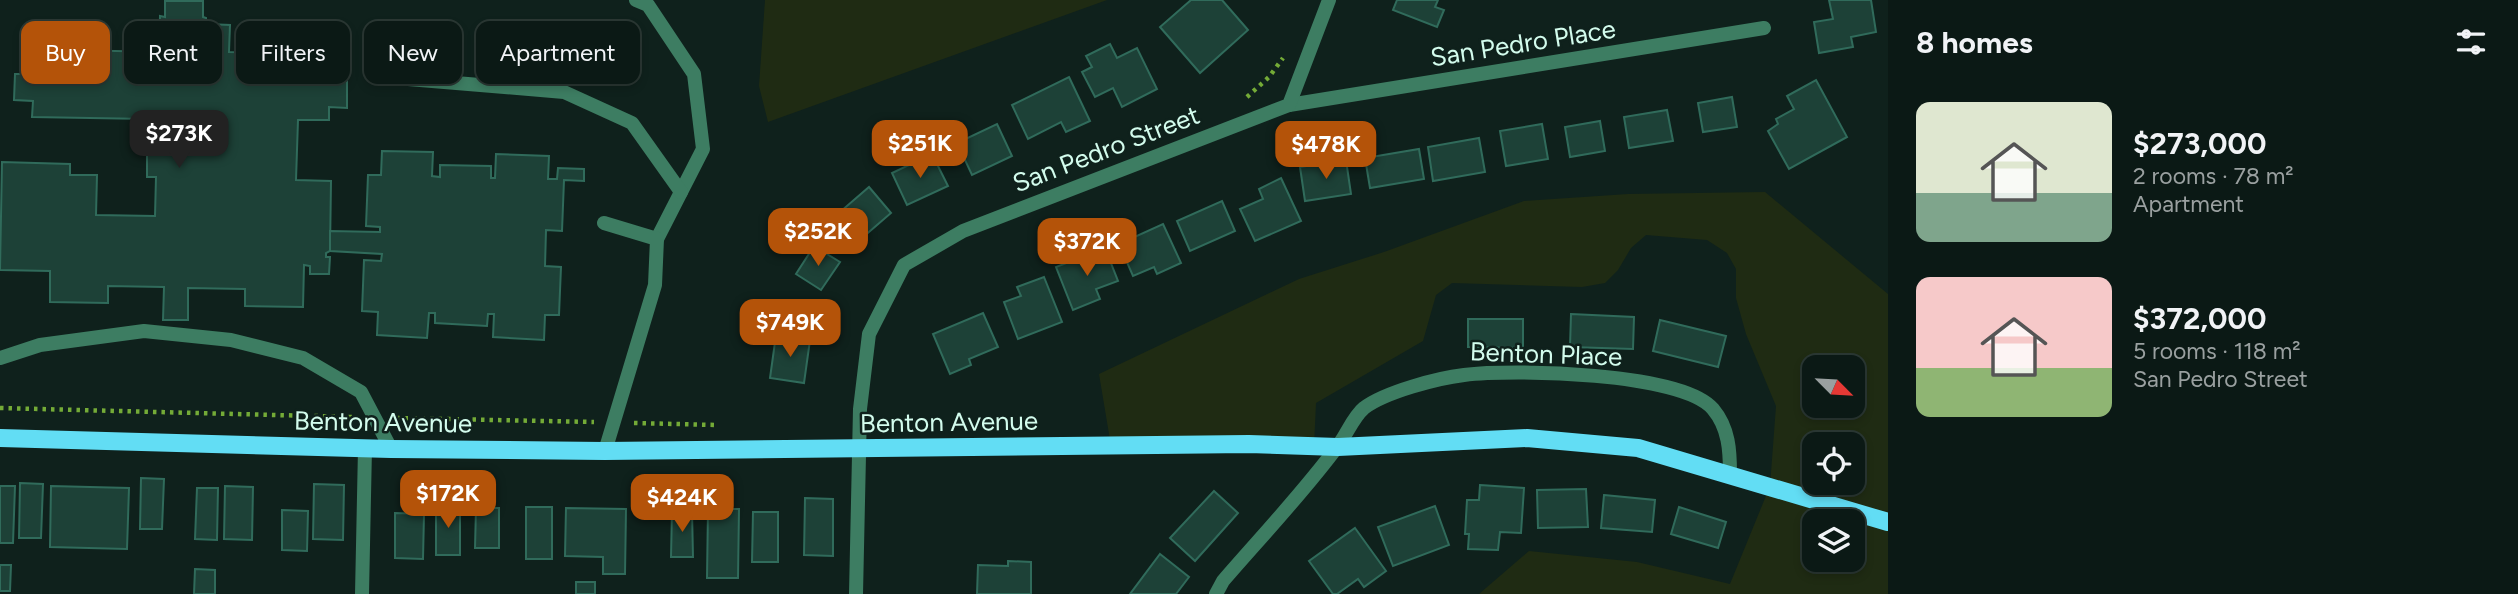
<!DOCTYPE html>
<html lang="en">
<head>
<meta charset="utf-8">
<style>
	:root { --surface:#0b1915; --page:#14221e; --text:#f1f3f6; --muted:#9aa0a0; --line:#2b3834; --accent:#b45309 }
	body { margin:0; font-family:Figtree,sans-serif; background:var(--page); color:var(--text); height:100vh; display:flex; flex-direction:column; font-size:26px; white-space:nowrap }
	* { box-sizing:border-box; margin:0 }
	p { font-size:23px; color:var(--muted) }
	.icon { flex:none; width:38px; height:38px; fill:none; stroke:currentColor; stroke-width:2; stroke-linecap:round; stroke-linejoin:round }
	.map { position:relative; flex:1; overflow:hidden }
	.panel { display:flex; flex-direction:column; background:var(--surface); width:630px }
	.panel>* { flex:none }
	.banner { position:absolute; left:21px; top:21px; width:665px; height:63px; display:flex; gap:14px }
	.needle { width:46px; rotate:114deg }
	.tools { position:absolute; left:1802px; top:355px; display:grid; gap:14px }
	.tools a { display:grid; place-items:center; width:63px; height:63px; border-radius:14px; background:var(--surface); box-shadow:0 4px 10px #0003,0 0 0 2px var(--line); font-size:35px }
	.price { position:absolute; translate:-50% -60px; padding:0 16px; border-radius:14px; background:var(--accent); color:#fff; font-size:23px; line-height:46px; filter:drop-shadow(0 2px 4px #0008) }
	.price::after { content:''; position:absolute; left:50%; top:42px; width:21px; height:16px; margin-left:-10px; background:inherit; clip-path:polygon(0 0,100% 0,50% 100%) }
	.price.selected { background:#222; color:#fff }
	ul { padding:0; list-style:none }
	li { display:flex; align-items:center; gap:21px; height:175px; padding:0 28px }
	li span { display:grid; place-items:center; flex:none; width:196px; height:140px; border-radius:14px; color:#555 }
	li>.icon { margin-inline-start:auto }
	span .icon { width:84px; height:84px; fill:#fffc; stroke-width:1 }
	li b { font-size:30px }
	h2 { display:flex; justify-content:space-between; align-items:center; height:84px; padding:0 28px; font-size:30px }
	.pill { padding:0 24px; border-radius:14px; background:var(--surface); box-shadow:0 4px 10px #0003,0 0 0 2px var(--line); font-size:24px; line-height:63px }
	.pill.selected { background:var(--accent); color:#fff }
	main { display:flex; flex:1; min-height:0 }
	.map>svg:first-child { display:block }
</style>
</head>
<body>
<main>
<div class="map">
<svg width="1888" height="594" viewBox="0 0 1888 594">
	<rect width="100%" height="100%" fill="#0f211c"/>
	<!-- green -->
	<g fill="#1f2b13" fill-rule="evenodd">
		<path d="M765 0H1107L768 122 759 86Z"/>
		<path d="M1765 192 1888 294V594H1479L1529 551 1637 562 1730 584 1770 486 1776 406 1746 334 1736 298V269L1727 253 1707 240 1646 235 1631 248 1618 270 1605 283 1582 287 1452 283 1436 295 1423 341 1316 403 1314 446H1111L1099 374 1299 279 1384 252 1524 201 1628 194ZM1815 368H1853V406H1815ZM1815 444H1853V483H1815ZM1815 522H1853V560H1815Z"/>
	</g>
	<!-- building -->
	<g fill="#1d4137" stroke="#306b5b" stroke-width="2">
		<path d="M1191 0H1222L1248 30 1200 73 1160 27Z"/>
		<path d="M1397 0H1438L1435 7 1444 10 1437 27 1393 10Z"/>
		<path d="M1829 0H1871L1876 32 1851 37 1853 47 1819 53 1814 22 1833 19Z"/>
		<path d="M165 1H203V17L206 18V24L230 25 229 52 340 54 339 81H347V108L329 107V120H298L296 180 331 181 330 251 326 253V257H330L329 274H310V266L304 265 303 307 245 306V289L188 288V320H163L164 287 108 286V303L50 302V271L0 270 2 162 70 164V175H97L96 215 155 216 156 177H147V134H151V127H148V119L32 117 33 101 14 100 15 74H26L27 49 159 52 160 16 165 17Z"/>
		<path d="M1110 44 1117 58 1137 48 1157 89 1122 107 1113 88 1095 97 1082 72 1092 67 1086 56Z"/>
		<path d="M1069 77 1090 121 1066 132 1061 122 1028 139 1012 105Z"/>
		<path d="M1816 80 1847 137 1789 169 1768 131 1778 124 1776 119 1794 109 1787 96Z"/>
		<path d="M1732 97 1737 127 1703 132 1698 103Z"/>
		<path d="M1667 110 1673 141 1629 148 1624 117Z"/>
		<path d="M1600 121 1605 151 1570 157 1565 127Z"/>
		<path d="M997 124 1012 156 972 175 957 143Z"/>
		<path d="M1542 124 1548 159 1506 166 1500 131Z"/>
		<path d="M1479 138 1485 172 1433 181 1428 147Z"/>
		<path d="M1419 149 1424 179 1370 188 1365 158Z"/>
		<path d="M382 151 433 152 432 176 440 177V165L491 166V178H495L496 154 549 156 548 179H557L558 168 584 169V181L564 180 562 231 546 230 545 266 561 267 559 315H545L544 340 493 337 494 314H488L487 326 435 323V313H429L427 338 377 335 378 312 362 311 364 260 381 261 382 254 330 251V231L380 232V227L366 226 368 175H381Z"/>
		<path d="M932 154 948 186 907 205 892 173Z"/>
		<path d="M1346 160 1351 194 1305 201 1300 167Z"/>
		<path d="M1281 178 1301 221 1255 241 1240 209 1263 199 1259 189Z"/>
		<path d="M869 187 891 213 855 244 833 218Z"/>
		<path d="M1222 201 1235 231 1190 251 1177 221Z"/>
		<path d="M1163 224 1181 263 1157 274 1154 267 1133 276 1119 244Z"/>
		<path d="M814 246 840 262 821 290 796 274Z"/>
		<path d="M1105 248 1118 281 1096 289 1100 299 1073 310 1056 267Z"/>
		<path d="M1044 277 1062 322 1018 339 1004 302 1021 296 1017 287Z"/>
		<path d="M983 313 998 347 969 359 971 365 950 374 933 334Z"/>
		<path d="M1571 314 1634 317 1633 349 1570 347Z"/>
		<path d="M1468 319H1523V348L1468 347Z"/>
		<path d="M1660 320 1726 336 1718 367 1653 351Z"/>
		<path d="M776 335 810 340 804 383 770 378Z"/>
		<path d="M141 478 164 479 162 529H140Z"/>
		<path d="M20 483 43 484 41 538H19Z"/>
		<path d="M314 484 344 485 343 540 313 539Z"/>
		<path d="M1480 485 1524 488 1521 533 1500 532 1498 550 1468 549 1469 534H1465L1467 500H1479Z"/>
		<path d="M0 486H15L13 543H0Z"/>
		<path d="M51 486 129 488 127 549 50 547Z"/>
		<path d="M225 486 253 487 252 540 224 539Z"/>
		<path d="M197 488H218L217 540 195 539Z"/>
		<path d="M1586 489 1588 527 1538 528 1537 490Z"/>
		<path d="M1214 491 1238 513 1195 561 1170 538Z"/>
		<path d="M1604 495 1655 500 1652 532 1601 528Z"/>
		<path d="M805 498 833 499V556L804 555Z"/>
		<rect x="436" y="505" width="24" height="50"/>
		<path d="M1435 506 1449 545 1393 566 1378 527Z"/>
		<rect x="526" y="507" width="26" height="52"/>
		<path d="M1679 507 1726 522 1718 548 1671 534Z"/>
		<path d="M476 508H499V548H475Z"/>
		<path d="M566 508 626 509 625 574H603V557L565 556Z"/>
		<path d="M708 509H739L738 578H707Z"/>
		<path d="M282 510 308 511 307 551 282 550Z"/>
		<path d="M672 511H692L693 557H671Z"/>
		<path d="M753 512H778V562H752Z"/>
		<path d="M395 513 424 514 423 559 395 558Z"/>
		<path d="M1355 528 1386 571 1364 587 1358 579 1337 594H1333L1309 561Z"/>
		<path d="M1160 554 1189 577 1176 594H1130Z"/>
		<path d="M1008 561 1031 562V594H977L978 565 1008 566Z"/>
		<path d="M0 565H11L10 591H0Z"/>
		<path d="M195 569 215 570V594H194Z"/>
		<rect x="576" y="582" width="19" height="12"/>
	</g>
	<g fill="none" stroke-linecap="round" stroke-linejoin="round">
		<!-- path -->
		<g stroke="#74ab37" stroke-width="4.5" stroke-dasharray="3.5 5" stroke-linecap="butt">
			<path d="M1247 97 1269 77 1283 58"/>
			<path d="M0 408 353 417"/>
			<path d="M396 418 594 422"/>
			<path d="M634 423 716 425"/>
		</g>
		<!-- lane -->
		<g stroke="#3d7d62" stroke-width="14">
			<path d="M636 0 648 5 694 74 703 149 657 239"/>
			<path d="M396 78 564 92 632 123 681 192"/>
			<path d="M604 223 657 239 655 285 605 451"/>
			<path d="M0 358 40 345 144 331 231 340 303 358 361 392 391 449"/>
			<path d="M362 594 365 448"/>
		</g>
		<!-- street -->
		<g stroke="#3d7d62" stroke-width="14">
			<path d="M1289 105 1764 28"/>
			<path d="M856 594 860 409 869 334 904 265 963 231 1289 105 1329 0"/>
			<path d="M1216 594 1223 581C1261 537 1302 494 1337 447 1346 436 1353 417 1364 408 1385 392 1438 378 1464 375 1512 369 1682 372 1713 409 1729 428 1730 451 1730 474"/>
		</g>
		<!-- primary -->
		<path stroke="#62ddf4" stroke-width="18" d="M0 438 391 449 605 451 1249 444 1338 447 1527 438 1638 448 1888 522"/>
	</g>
	<g text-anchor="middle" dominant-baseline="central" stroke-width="5" stroke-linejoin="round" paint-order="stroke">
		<!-- street labels -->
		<g font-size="26" fill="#d3fced" stroke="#0f211c">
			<text transform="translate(1523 43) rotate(-9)">San Pedro Place</text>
			<text transform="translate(1106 149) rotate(-21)">San Pedro Street</text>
			<text transform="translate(1546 354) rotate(2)">Benton Place</text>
			<text transform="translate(383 422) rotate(1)">Benton Avenue</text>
			<text transform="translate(949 422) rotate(-1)">Benton Avenue</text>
		</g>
	</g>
</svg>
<div class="tools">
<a><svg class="needle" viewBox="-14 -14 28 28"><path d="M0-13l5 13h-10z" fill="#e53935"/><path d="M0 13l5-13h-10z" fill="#9aa0a0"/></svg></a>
<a><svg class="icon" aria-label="locate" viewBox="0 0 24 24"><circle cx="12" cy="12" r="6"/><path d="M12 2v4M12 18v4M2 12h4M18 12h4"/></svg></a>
<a><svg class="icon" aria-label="layers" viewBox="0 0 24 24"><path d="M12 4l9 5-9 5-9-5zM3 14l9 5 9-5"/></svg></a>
</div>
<b class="price selected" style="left:179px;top:170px">$273K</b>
<b class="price" style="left:920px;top:180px">$251K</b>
<b class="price" style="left:1326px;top:181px">$478K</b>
<b class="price" style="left:818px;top:268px">$252K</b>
<b class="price" style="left:1087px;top:278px">$372K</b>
<b class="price" style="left:790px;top:359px">$749K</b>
<b class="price" style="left:448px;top:530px">$172K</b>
<b class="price" style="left:682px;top:534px">$424K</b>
<div class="banner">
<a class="pill selected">Buy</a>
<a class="pill">Rent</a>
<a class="pill">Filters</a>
<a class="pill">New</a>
<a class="pill">Apartment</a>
</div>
</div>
<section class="panel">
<h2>8 homes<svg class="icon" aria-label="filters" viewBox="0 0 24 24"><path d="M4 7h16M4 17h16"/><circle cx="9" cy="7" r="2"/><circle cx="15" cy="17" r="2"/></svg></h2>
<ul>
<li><span style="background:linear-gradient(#dfe7d0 65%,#7fa58c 0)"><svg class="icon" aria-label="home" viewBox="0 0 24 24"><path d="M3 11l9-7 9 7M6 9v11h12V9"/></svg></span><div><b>$273,000</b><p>2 rooms · 78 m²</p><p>Apartment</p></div></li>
<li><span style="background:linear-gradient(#f6c9c9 65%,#8fb573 0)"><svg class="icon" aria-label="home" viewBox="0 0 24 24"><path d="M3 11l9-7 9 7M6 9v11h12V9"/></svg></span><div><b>$372,000</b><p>5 rooms · 118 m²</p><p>San Pedro Street</p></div></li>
</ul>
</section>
</main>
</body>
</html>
